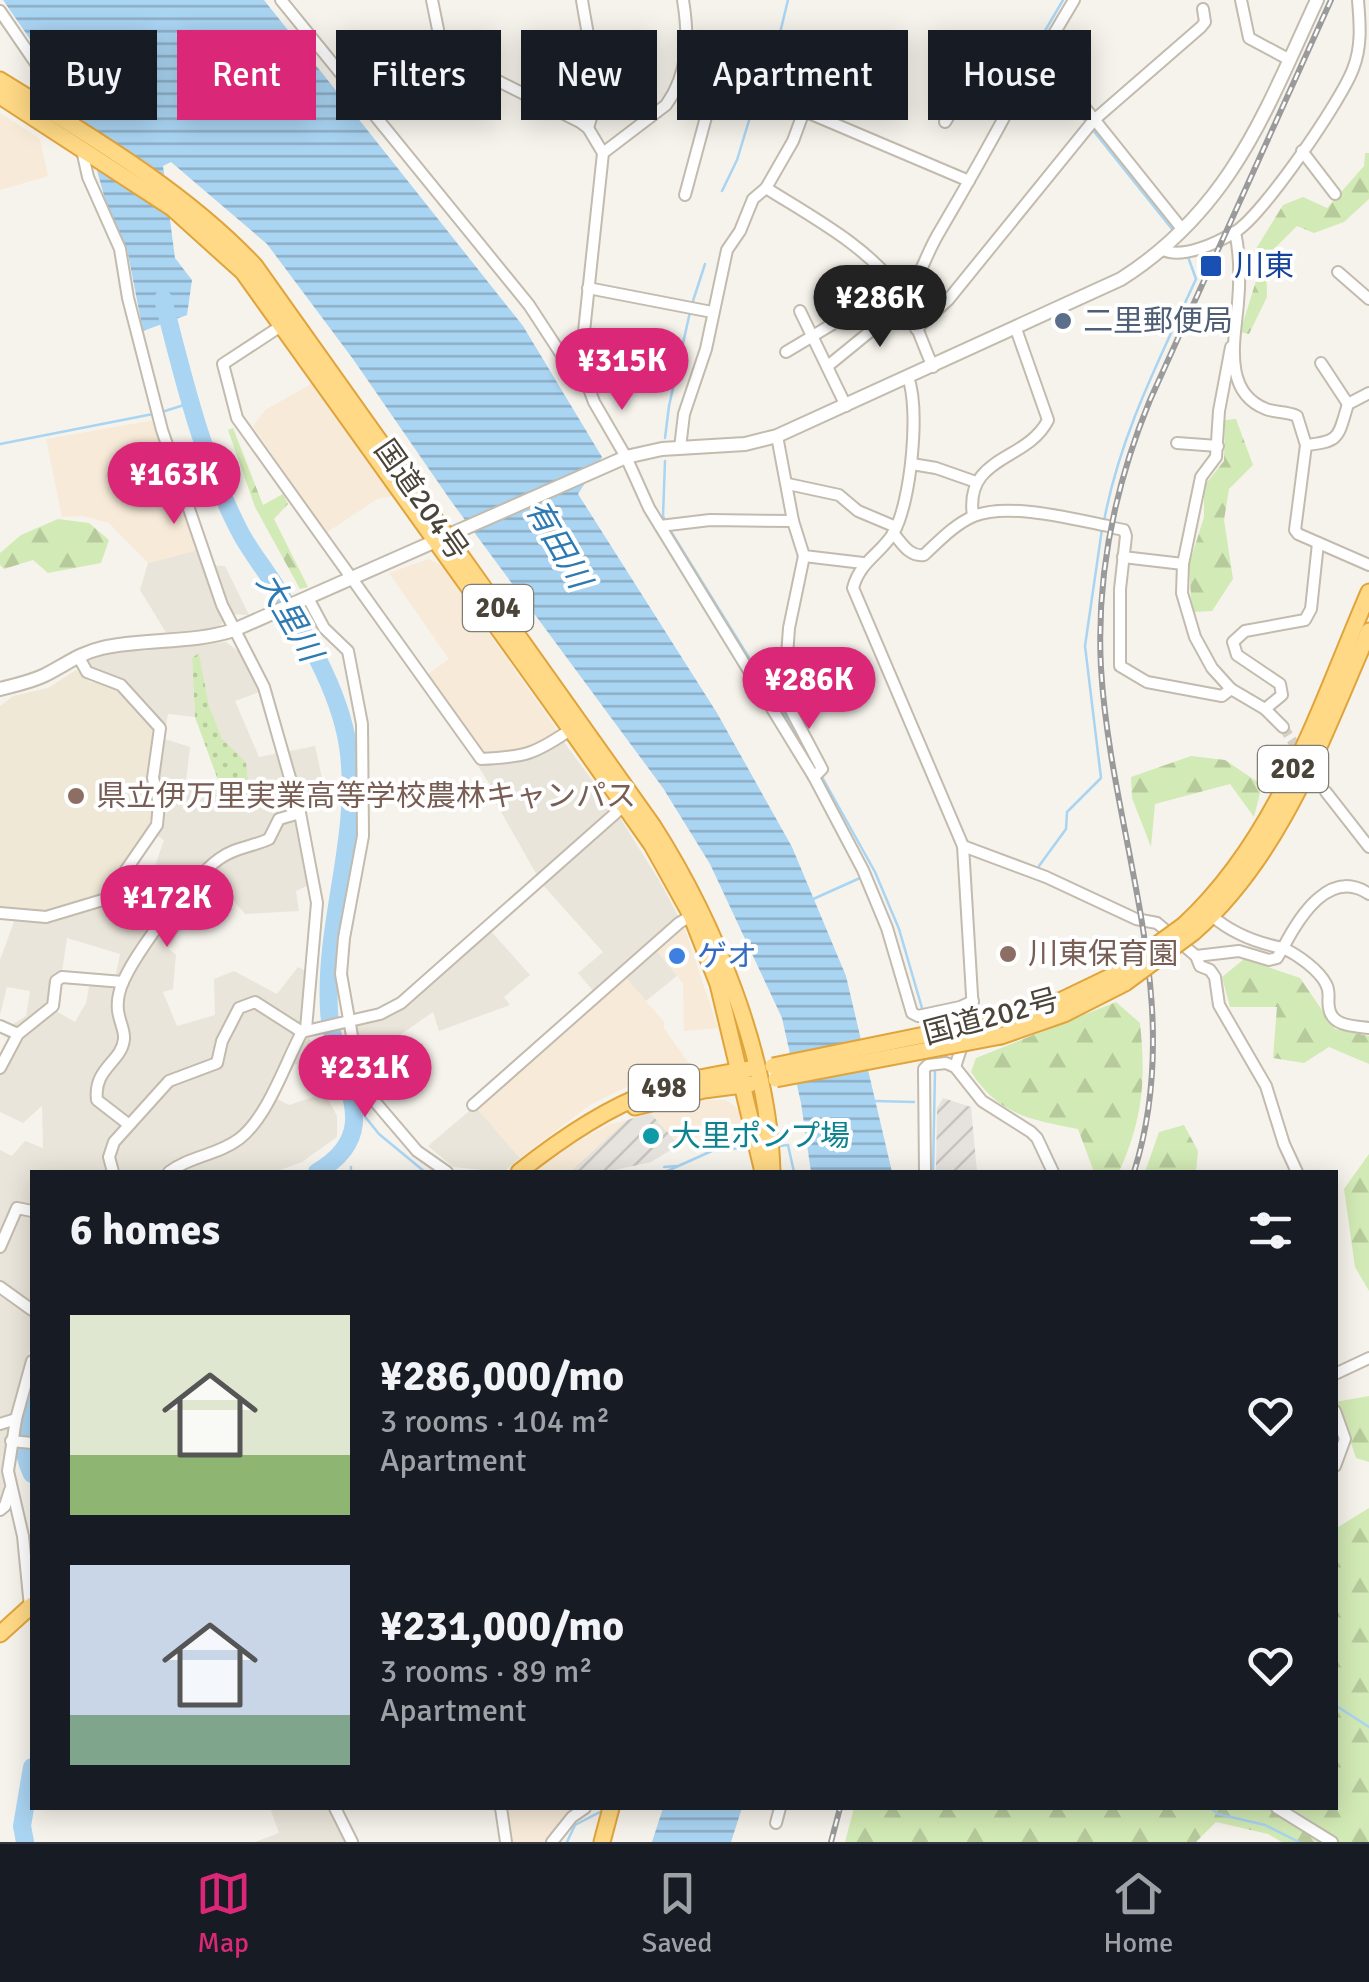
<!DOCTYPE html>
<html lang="en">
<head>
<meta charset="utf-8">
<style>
	:root { --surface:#171b24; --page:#20242c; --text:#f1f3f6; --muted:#9ea1a6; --line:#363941; --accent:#db2777 }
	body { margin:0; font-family:Signika,"Noto Sans JP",sans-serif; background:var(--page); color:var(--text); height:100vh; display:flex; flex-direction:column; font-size:38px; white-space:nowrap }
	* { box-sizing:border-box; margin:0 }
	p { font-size:32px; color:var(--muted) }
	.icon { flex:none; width:55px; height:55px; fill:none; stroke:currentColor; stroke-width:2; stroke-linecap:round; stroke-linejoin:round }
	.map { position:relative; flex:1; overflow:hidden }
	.sheet { position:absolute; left:30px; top:1170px; width:1308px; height:640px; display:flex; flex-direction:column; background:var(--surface); border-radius:0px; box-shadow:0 5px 25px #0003 }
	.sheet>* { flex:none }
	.guide { position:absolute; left:30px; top:30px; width:1310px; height:90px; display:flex; gap:20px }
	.price { position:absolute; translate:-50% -85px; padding:0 22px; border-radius:35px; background:var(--accent); color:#fff; font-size:32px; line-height:65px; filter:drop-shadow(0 2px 5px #0008) }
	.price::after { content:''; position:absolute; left:50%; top:60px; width:30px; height:22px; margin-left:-15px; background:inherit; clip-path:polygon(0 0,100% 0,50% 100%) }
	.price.active { background:#222; color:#fff }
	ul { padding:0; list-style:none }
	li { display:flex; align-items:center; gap:30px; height:250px; padding:0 40px }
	li span { display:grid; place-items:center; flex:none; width:280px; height:200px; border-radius:0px; color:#555 }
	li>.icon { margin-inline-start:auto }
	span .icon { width:120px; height:120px; fill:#fffc; stroke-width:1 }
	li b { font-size:42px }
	h2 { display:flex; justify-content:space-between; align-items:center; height:120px; padding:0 40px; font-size:42px }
	.pill { padding:0 35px; border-radius:0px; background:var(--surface); box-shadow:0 5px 25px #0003; font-size:35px; line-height:90px }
	.pill.active { background:var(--accent); color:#fff }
	.tabs { display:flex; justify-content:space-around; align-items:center; height:140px; border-top:2px solid var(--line); background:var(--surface); font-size:28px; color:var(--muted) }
	.tabs a { display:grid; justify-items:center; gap:5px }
	.tabs .active { color:var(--accent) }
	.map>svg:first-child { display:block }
</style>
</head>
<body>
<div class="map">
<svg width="1369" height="1842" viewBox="0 0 1369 1842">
	<defs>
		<pattern id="industrial-furrows" width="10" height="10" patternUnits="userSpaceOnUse" patternTransform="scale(2.5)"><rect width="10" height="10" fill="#e6e2dd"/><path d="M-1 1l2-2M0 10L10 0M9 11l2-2" fill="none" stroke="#c7c3be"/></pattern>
		<pattern id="grass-dots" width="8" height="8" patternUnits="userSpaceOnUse" patternTransform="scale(2.5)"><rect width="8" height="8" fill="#d2eab5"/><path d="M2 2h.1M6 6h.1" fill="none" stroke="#b6ca9c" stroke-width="1.8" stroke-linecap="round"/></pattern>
		<pattern id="forest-firs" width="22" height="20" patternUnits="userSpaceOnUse" patternTransform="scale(2.5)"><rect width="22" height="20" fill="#d2eab5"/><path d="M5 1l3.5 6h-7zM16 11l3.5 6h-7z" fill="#b6ca9c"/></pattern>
		<pattern id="water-rules" width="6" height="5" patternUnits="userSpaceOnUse" patternTransform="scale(2.5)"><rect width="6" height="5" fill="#a9d4f2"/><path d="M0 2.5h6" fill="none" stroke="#8caec5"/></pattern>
	</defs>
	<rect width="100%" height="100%" fill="#f6f3ec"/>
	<!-- residential -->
	<g fill="#eae5da" fill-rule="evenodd">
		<path d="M198 550 205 565 225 566 249 615 230 614 215 631 167 634 140 590 148 563Z"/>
		<path d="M226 642 246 657 262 691 235 701 259 757 315 746 327 801 298 818 309 885 296 891 299 911 245 914 228 894 212 923 197 917 178 933 169 949 176 955 173 989 163 992 177 1026 215 1015 214 979 234 971 277 994 298 967 308 972 302 1026 314 1045 317 1062 303 1067 291 1062 273 1097 289 1105 325 1093 337 1116V1137L302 1162 275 1172H32V1342L7 1433 3 1502H0V1150L12 1156 25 1141 43 1148 42 1106 23 1123 0 1112V1056L8 1039 0 1032 26 1016 30 991 7 987 0 1015V960L15 919 100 906 126 911 137 882 149 883 164 840 156 835 163 820V802L156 781 165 739 190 747 186 782 222 791 239 805 246 762 222 740 209 706 199 654 192 659 195 717 168 714 165 730 120 678 94 672 89 660 117 652ZM67 938 120 954 115 979 91 976 86 1003 75 1022 56 1011Z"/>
		<path d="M564 742 622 821 659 880 684 927 655 948 677 976 646 1001 625 977 600 999 578 973 603 952 542 884 493 798 494 791 476 763 524 760Z"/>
		<path d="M490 930 530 975 504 997 510 1005 439 1031 433 1012 400 1035 359 1055 354 1024 384 1016Z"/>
		<path d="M475 1106 520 1158 504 1172 453 1167 428 1146Z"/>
		<path d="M270 1808H333L348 1842H255L279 1833Z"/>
	</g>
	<!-- commercial -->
	<g fill="#f7ead8">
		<path d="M0 113 40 139 48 176 0 190Z"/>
		<path d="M315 382 393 496 377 499 326 533 253 426 265 410Z"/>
		<path d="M155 420 198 550 148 563 109 523 83 516 62 517 46 439Z"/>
		<path d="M429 559 441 565 557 730 550 738 518 753 481 754 427 675 449 659 389 573Z"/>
		<path d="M684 927 718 1028 684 1031 683 983 655 949Z"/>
		<path d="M625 977 664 1022V1028L690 1065 649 1076 590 1105 520 1158 475 1106Z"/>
		<path d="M702 1100H725L735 1106 741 1114 744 1127 718 1128 679 1145 650 1113Z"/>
		<path d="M627 1120 570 1172H532L559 1152 608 1125Z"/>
		<path d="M505 1808H579L551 1842H510Z"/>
	</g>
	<!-- industrial -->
	<g fill="url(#industrial-furrows)">
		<path d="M943 1098 971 1107 977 1172H936L937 1108Z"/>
		<path d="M650 1113 679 1145 651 1162 606 1172H570L627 1120Z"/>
	</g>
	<!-- education -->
	<path fill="#efe8d6" d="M76 670 90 682 114 685 157 732 148 783 156 809 152 826 103 896 48 914 0 909V706L13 696 48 688Z"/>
	<!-- grass -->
	<path fill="url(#grass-dots)" d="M199 653 209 706 222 739 246 762 250 802 239 805 222 791 195 717 192 658Z"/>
	<!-- forest -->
	<g fill="url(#forest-firs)">
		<path d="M1365 153H1369V199L1344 222 1314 233 1297 226 1266 257 1267 297 1249 334 1240 332 1256 281 1254 252 1283 205 1303 197 1327 208 1364 166Z"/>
		<path d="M1236 419 1253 465 1229 489 1224 520 1233 579 1212 611 1192 612 1189 565 1204 517V486L1224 461 1225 420Z"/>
		<path d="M233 428 263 505 283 494 288 504 274 519 308 587 300 589 255 507 228 430Z"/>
		<path d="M58 519 89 523 109 540 101 563 48 573 33 560 4 569 0 565V553L21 535Z"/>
		<path d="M1191 756 1225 760 1262 785 1254 817 1230 784 1155 804 1151 847 1132 798 1131 777Z"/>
		<path d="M1244 959 1300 978 1335 1029 1369 1036V1064L1329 1047 1304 1063 1273 1058 1277 1007H1230L1222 977Z"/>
		<path d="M1116 1002 1140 1023C1146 1080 1143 1119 1119 1172H1094L1078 1129C1030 1119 1000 1116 971 1072L976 1058Z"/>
		<path d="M1184 1125 1198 1151 1196 1172H1145L1159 1132Z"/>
		<path d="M1369 1154V1291L1355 1267 1344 1189Z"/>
		<path d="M1369 1396V1462L1356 1458 1348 1434 1335 1429V1402Z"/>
		<path d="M1369 1508V1842H1282L1268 1834 1216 1822 1196 1842H845L854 1808H1335V1529Z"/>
	</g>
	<!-- water -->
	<g fill="url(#water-rules)">
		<path d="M3 0H264L523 326 602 457 578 494 717 713 792 847 846 976 892 1172H811L801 1103 782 1018 710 864 663 788 451 501 353 359 267 244 171 162 163 166 175 258 192 280 187 315 143 331 127 249 106 203 81 113Z"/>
		<path d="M663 1808H742L731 1842H652Z"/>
	</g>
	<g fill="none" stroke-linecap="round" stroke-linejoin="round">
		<!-- stream -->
		<g stroke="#a9d4f2" stroke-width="2.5">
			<path d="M1034 56 1032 53 1063 0"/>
			<path d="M1039 62 1087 123"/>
			<path d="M757 96 780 33 788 0"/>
			<path d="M1092 129 1172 229"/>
			<path d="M722 191 737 160 754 104"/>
			<path d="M692 304 705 264"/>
			<path d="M162 412 190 403"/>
			<path d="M665 438 669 406 690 312"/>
			<path d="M0 444 153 414"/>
			<path d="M665 461 663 516 666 523"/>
			<path d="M1104 521C1120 435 1160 358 1196 279L1187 254"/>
			<path d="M670 530 808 753"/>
			<path d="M822 777 875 872 899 929 922 1008"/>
			<path d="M1039 866 1066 829 1067 812 1101 778 1085 646 1102 529"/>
			<path d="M811 900 860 878"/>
			<path d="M875 1101 914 1102"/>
			<path d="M354 1103 379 1134 425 1172"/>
			<path d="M780 1146 788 1145 794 1172"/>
			<path d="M351 1167V1172"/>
			<path d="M664 1167 677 1166"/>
			<path d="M665 1172 714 1150 744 1148"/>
			<path d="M933 1172 935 1071"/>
			<path d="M1335 1705 1369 1727"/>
			<path d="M1211 1808 1218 1814 1265 1825 1299 1842"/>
			<path d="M567 1842 575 1825 600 1812"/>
		</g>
		<!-- river -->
		<g stroke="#a9d4f2" stroke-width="18">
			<path d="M163 299C183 377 202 458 239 530 248 548 261 564 272 581 303 630 339 688 348 746 361 836 324 920 329 1010 332 1074 391 1129 317 1172"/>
			<path d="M32 1398C24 1425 19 1448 32 1474"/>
			<path d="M25 1842 22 1826 32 1767"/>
		</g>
		<!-- minor-tunnel -->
		<path stroke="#d4d0c8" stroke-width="10" stroke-dasharray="10 5" stroke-linecap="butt" d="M1283 727 1326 792"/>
		<defs>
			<g id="minor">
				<path d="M281 0 529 305 576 377 587 383"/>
				<path d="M432 0 444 59 488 76 580 122 588 128 603 153 583 341 587 383 594 402 626 457 649 508 814 777 863 870 887 928 912 1013 918 1016 960 1007 973 1001"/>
				<path d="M582 0C588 40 602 88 588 128"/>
				<path d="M1241 0 1249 38 1290 60"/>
				<path d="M0 11 65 106 68 124"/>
				<path d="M1042 54 1182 229"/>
				<path d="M678 83 804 111 969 181"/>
				<path d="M945 122 968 85 1009 109"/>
				<path d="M82 150 88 177 120 249 128 298 162 430 222 605 264 687 300 813 317 903 306 1029"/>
				<path d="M1302 151 1335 194"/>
				<path d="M603 153 666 105C689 73 689 37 683 0"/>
				<path d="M766 188C810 216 873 249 901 294 914 316 922 343 933 367"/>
				<path d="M685 195 713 91"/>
				<path d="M1235 232C1240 254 1240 280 1238 303 1235 339 1222 392 1266 409 1276 413 1286 411 1297 416L1306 445 1295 530 1298 534 1369 565"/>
				<path d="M1163 250C1183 259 1217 243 1235 232 1263 215 1341 101 1353 69 1362 46 1360 24 1358 0"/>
				<path d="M1338 272 1369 299"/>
				<path d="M588 288 712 312"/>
				<path d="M903 297C921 277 924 259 937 236 970 180 1002 123 1032 65L1042 54 1074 0"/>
				<path d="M800 311 846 406"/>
				<path d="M284 324 223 364 237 418 481 759C526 757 535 754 573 728"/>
				<path d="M916 329 948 300 1094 120 1201 27 1205 22 1203 9"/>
				<path d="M1231 347 1219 411 1216 457 1201 477 1183 564 1182 593 1195 637 1212 668 1231 689 1265 709 1283 727"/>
				<path d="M786 352 856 310"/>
				<path d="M1321 363 1348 404"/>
				<path d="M829 365 905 303"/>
				<path d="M908 377C920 410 911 501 894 532 881 554 860 561 853 588L963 846 973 1012 955 1067"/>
				<path d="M777 436 793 521 804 556 863 563"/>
				<path d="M1177 443 1218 446"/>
				<path d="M1306 445C1341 442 1338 436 1348 404L1369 393"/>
				<path d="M680 448 684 414 706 349 727 250 740 231 753 199 766 188 793 141 804 111 807 87"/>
				<path d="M912 464 936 468 976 482"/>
				<path d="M788 484 839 495 858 511 896 527"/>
				<path d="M973 516C964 455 1027 462 1048 420L1016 329"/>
				<path d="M660 526 710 520 793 521"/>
				<path d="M1114 528 1124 530 1126 536 1120 589V666L1147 682 1222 696 1231 689"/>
				<path d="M893 533C902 543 909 557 924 555 939 541 955 524 974 516 1008 502 1073 519 1108 526"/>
				<path d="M804 556 789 628 784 697 822 769 814 777"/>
				<path d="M1123 557 1183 564"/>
				<path d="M308 598 324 628 348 651 362 724 363 836 344 938 341 974 358 1070 365 1090 417 1151 447 1172"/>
				<path d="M1265 709 1282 695 1280 684 1237 655 1233 642 1245 631 1305 620 1311 609 1318 543"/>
				<path d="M1326 792 1369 847"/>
				<path d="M963 846 1046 877 1136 919 1157 923 1196 956 1200 966 1210 970 1215 977 1219 1005 1266 1086 1284 1144 1297 1172"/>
				<path d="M0 913 46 917 106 899 157 825 159 803 153 778 160 728 121 685 87 672 78 656"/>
				<path d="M1212 916C1233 934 1257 943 1283 948 1299 917 1330 867 1369 894"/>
				<path d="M1196 956 1239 951 1269 960 1277 958 1283 948C1298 955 1319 970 1326 984 1331 993 1327 999 1329 1008 1332 1027 1355 1026 1369 1028"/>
				<path d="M0 1026 18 1034"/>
				<path d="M0 1068 18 1034 53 1006 56 981 62 977 123 982"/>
				<path d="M473 1105 679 923 696 913"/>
				<path d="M128 1124 97 1100C93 1068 122 1062 124 1039 125 1026 114 1016 119 994 125 963 192 878 219 859 235 847 252 847 269 839L279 819 300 813"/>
				<path d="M113 1172 109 1157 114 1142 169 1081 217 1063 222 1041 239 1008 255 1002 302 1032"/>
				<path d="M169 1172C190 1156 218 1155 239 1139 268 1117 285 1063 302 1032L380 1014 401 1003 627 803"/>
				<path d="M925 1172 924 1069 928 1065 946 1063 955 1067 982 1101 1031 1132 1037 1138 1053 1172"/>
				<path d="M0 1247 17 1208 32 1211"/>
				<path d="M0 1287 32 1310"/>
				<path d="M1335 1374 1369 1358"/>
				<path d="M1335 1411 1345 1439 1335 1466"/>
				<path d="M0 1424 16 1419"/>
				<path d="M11 1441 32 1443"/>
				<path d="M0 1510 5 1506 10 1490"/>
				<path d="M30 1607 23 1536 8 1471 16 1419 32 1361"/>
				<path d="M335 1808 352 1842"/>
				<path d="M501 1808 506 1842"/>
				<path d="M1277 1808 1332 1842"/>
				<path d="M776 1823 780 1808"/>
				<path d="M552 1842 572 1817 585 1808"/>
			</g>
			<path id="tertiary" d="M0 689C15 685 31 682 45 675 65 665 80 653 102 648 146 638 191 644 234 630L626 457 662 449 745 444 777 436 1121 279C1231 209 1265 112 1317 0"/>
			<g id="trunk">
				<path d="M0 80C87 134 185 191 255 266L653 826C715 923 769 1056 772 1172"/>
				<path d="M0 96 172 208 243 272 571 730 652 845 691 915 718 984 763 1172"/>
				<path d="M1184 925C1279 837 1319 708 1369 592"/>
				<path d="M1194 932C1283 853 1322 737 1369 631"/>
				<path d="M998 1020 1062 1000 1118 973"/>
				<path d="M1001 1036 1064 1014 1125 983"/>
				<path d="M635 1107 704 1090 750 1084"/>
				<path d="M519 1172C558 1141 604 1109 651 1092 682 1080 717 1075 749 1069"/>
				<path d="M0 1634 32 1605"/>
				<path d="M602 1842 611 1808"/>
			</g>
		</defs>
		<!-- minor casing -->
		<use href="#minor" stroke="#c2bbae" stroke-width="14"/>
		<!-- tertiary casing -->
		<use href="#tertiary" stroke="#c2bbae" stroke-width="16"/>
		<!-- trunk casing -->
		<use href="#trunk" stroke="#e0a43c" stroke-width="19"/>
		<!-- minor -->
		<use href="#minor" stroke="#fff" stroke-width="10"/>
		<!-- tertiary -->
		<use href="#tertiary" stroke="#fff" stroke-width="12"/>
		<!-- trunk -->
		<use href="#trunk" stroke="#ffd985" stroke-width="15"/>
		<defs>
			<g id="rail">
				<path d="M1134 1172C1188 1001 1111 838 1101 668 1096 575 1115 485 1150 400L1331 0"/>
				<path d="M831 1842 840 1808"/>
			</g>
		</defs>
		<!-- rail casing -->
		<use href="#rail" stroke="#9a9a9a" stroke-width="6"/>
		<!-- rail -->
		<use href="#rail" stroke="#fff" stroke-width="2.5" stroke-dasharray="8" stroke-linecap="butt"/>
		<defs>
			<g id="trunk-bridge">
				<path d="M1118 973 1184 925"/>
				<path d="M1125 983 1194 932"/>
				<path d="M773 1066 998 1020"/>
				<path d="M776 1079 1001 1036"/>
			</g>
		</defs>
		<!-- trunk-bridge casing -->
		<use href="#trunk-bridge" stroke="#e0a43c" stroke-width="19" stroke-linecap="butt"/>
		<!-- trunk-bridge -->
		<use href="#trunk-bridge" stroke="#ffd985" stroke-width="15"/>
	</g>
	<!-- markers -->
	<rect fill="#1a4fb4" stroke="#fff" stroke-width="4" x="1199" y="254" width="24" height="24" rx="5"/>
	<circle fill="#5c6f8a" stroke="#fff" stroke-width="4" cx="1063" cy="321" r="10"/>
	<g fill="#8d6e63" stroke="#fff" stroke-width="4">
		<circle cx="76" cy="796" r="10"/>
		<circle cx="1008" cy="954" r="10"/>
	</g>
	<circle fill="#3f7fe0" stroke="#fff" stroke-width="4" cx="677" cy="956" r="10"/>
	<circle fill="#0f9aa8" stroke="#fff" stroke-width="4" cx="651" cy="1136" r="10"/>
	<g text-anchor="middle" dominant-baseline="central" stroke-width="8" stroke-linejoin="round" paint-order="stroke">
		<!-- shield labels -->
		<g fill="#fff" stroke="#817c74" stroke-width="2.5">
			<rect x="463" y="585" width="70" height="46" rx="8"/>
			<rect x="1258" y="746" width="70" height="46" rx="8"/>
			<rect x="629" y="1065" width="70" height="46" rx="8"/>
		</g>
		<g font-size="28" font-weight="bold" fill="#4b4439">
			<text x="498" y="608">204</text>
			<text x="1293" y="769">202</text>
			<text x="664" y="1088">498</text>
		</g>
		<!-- transit labels -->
		<g font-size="30" fill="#164399" stroke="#fff" text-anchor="start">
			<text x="1234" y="266">川東</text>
		</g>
		<!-- service labels -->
		<g font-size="30" fill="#4e5e75" stroke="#fff" text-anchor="start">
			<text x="1083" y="321">二里郵便局</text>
		</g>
		<!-- street labels -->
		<g font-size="30" fill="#4b4439" stroke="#fff">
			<text transform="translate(421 500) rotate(55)">国道204号</text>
			<text transform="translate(991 1017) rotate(-15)">国道202号</text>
		</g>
		<!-- education labels -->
		<g font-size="30" fill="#785e54" stroke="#fff" text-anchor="start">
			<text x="96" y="796">県立伊万里実業高等学校農林キャンパス</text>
			<text x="1028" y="954">川東保育園</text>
		</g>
		<!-- shop labels -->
		<g font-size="30" fill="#366cbe" stroke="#fff" text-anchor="start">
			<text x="697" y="956">ゲオ</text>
		</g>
		<!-- culture labels -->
		<g font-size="30" fill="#0d838f" stroke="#fff" text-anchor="start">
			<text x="671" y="1136">大里ポンプ場</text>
		</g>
		<!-- water labels -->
		<g font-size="32" font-style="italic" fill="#2e7ab2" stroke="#fff">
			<text transform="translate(558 544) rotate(60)">有田川</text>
			<text transform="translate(289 617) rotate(60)">大里川</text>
		</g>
	</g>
</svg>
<b class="price active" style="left:880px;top:350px">¥286K</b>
<b class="price" style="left:622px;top:413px">¥315K</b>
<b class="price" style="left:174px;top:527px">¥163K</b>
<b class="price" style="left:809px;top:732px">¥286K</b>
<b class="price" style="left:167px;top:950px">¥172K</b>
<b class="price" style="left:365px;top:1120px">¥231K</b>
<div class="guide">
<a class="pill">Buy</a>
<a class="pill active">Rent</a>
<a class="pill">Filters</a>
<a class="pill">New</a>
<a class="pill">Apartment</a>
<a class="pill">House</a>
</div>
<section class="sheet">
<h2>6 homes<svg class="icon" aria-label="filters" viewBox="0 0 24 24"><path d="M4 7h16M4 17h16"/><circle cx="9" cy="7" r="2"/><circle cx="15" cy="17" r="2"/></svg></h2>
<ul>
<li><span style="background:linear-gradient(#dfe7d0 70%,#8fb573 0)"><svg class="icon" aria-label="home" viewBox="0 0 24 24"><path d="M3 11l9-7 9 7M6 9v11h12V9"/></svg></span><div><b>¥286,000/mo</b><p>3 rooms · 104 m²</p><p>Apartment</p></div><svg class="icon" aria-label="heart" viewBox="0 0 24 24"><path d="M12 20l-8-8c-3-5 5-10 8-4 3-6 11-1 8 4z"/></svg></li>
<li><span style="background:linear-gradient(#c9d6e8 75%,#7fa58c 0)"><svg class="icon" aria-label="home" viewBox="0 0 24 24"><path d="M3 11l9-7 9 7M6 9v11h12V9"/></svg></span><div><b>¥231,000/mo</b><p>3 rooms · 89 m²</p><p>Apartment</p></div><svg class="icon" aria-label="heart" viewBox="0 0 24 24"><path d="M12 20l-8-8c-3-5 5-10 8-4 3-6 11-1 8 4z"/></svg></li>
</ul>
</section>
</div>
<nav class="tabs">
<a class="active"><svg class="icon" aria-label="map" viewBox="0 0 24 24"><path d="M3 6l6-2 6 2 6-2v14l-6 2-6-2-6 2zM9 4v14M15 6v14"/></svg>Map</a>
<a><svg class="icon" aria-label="saved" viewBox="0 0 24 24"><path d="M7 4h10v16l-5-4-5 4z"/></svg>Saved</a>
<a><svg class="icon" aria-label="home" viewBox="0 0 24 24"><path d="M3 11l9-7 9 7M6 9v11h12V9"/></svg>Home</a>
</nav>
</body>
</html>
